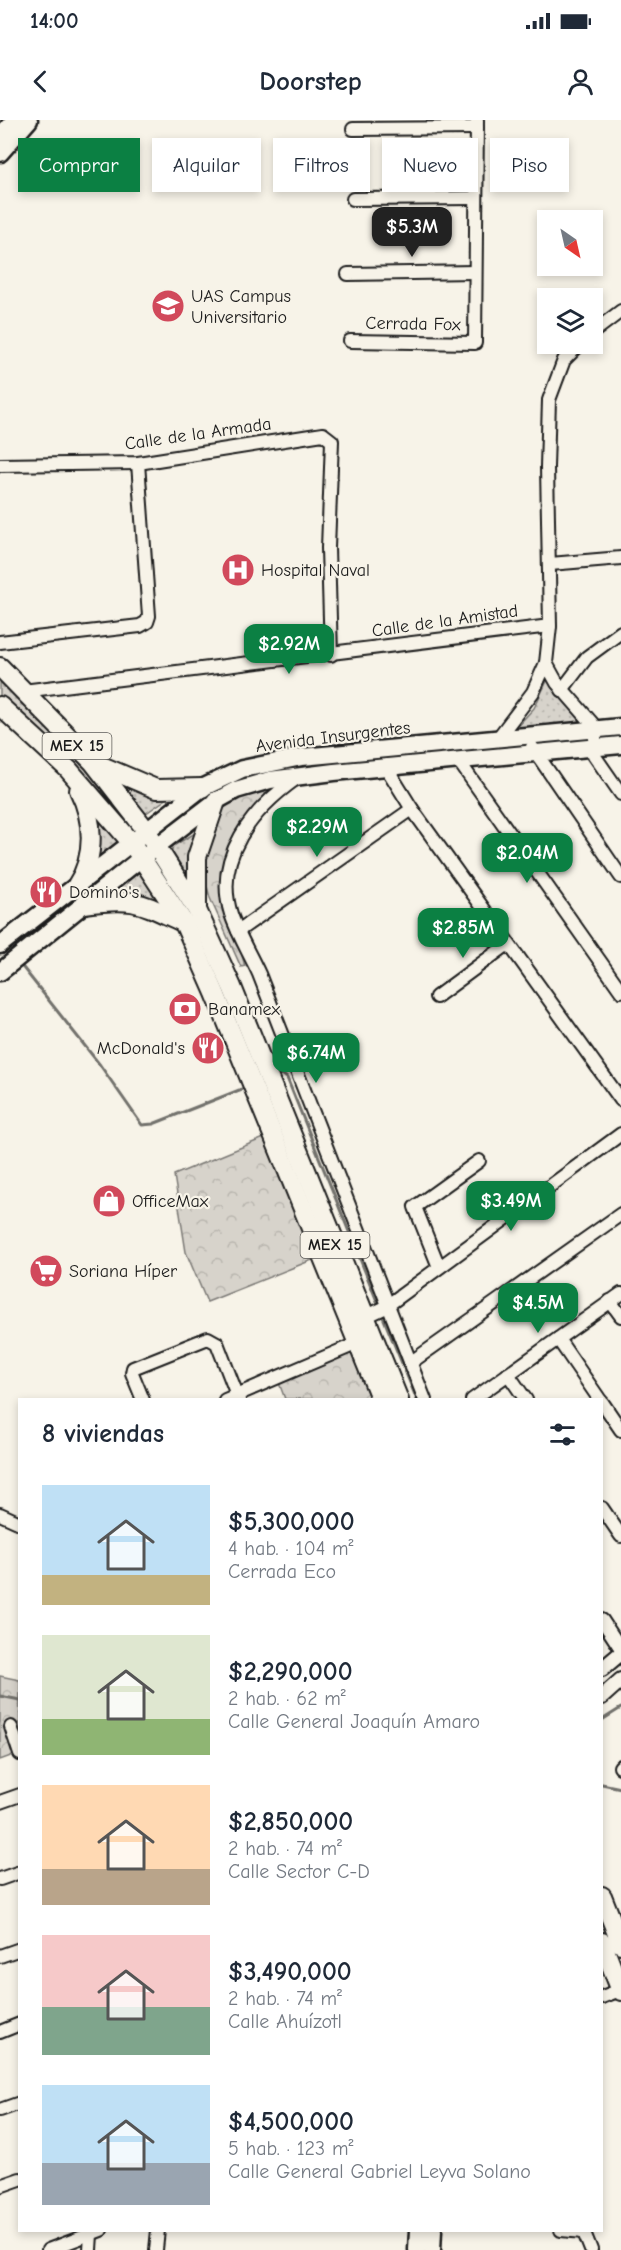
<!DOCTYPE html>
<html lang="es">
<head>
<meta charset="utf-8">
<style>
	:root { --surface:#fff; --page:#f2f2f3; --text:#1f2937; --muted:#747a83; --accent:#0b8043 }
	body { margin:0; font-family:"Comic Neue",sans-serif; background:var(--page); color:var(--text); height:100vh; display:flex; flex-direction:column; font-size:22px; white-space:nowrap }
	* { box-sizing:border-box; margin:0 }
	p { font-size:20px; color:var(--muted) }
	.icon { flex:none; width:33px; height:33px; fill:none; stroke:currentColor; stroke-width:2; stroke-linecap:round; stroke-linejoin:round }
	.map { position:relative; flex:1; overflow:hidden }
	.details { position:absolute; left:18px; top:1278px; width:585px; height:834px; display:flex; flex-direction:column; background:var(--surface); border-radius:0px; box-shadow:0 3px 9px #0003 }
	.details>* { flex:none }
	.banner { position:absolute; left:18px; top:18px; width:585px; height:54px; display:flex; gap:12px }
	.needle { width:39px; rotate:146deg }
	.buttons { position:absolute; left:537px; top:90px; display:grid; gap:12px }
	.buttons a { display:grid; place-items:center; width:66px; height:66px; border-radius:0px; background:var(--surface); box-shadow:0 3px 9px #0003; font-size:30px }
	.price { position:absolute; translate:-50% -51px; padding:0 14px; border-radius:12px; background:var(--accent); color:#fff; font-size:20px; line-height:39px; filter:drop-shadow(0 2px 3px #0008) }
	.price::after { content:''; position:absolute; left:50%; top:36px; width:18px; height:14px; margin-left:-9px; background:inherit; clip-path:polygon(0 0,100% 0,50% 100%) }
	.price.active { background:#222; color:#fff }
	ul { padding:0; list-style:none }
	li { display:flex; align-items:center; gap:18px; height:150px; padding:0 24px }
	li span { display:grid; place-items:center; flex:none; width:168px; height:120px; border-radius:0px; color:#555 }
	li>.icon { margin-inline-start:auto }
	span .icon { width:72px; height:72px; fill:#fffc; stroke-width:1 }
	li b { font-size:26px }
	h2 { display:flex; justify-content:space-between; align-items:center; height:72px; padding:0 24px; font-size:26px }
	.chip { padding:0 21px; border-radius:0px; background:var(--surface); box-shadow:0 3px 9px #0003; font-size:21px; line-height:54px }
	.chip.active { background:var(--accent); color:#fff }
	.status { display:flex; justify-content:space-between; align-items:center; height:42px; padding:0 30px; background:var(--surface); direction:ltr }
	.status svg { height:16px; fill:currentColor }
	header { display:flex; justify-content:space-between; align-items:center; height:78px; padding:0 24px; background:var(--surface); font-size:27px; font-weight:800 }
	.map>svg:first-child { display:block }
</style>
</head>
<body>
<div class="status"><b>14:00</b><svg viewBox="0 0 49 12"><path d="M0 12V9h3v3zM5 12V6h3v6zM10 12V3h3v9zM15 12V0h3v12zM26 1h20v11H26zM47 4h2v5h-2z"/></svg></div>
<header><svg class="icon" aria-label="back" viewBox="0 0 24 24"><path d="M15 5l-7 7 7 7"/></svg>Doorstep<svg class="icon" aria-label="person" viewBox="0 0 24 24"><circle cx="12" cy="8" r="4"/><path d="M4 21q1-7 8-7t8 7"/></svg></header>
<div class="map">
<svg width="621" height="2130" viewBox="0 0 621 2130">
	<defs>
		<pattern id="grass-dots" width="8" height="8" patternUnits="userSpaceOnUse" patternTransform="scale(1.5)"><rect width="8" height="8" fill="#d7d3cb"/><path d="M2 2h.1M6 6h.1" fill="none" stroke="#b8b5ae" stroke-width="1.8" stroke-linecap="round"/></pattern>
		<pattern id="park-crowns" width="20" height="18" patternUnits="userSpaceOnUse" patternTransform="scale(1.5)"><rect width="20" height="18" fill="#d7d3cb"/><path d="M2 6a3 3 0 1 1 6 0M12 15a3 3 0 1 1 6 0" fill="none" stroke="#b8b5ae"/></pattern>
	</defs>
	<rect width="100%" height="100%" fill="#f7f3e8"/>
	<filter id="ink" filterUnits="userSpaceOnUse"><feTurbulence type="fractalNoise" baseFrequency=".0167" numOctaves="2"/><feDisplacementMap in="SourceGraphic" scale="12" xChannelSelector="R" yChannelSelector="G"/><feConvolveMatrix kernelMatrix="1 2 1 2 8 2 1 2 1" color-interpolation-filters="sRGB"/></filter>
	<g filter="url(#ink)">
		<!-- grass -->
		<g fill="url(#grass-dots)" stroke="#7a7874" stroke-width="1.5">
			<path d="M549 557 589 605 511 613 534 588Z"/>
			<path d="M0 562 88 650 126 698 111 681 0 578Z"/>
			<path d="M116 659 172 675 142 696Z"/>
			<path d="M94 687 122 723 97 743Z"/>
			<path d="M197 712 189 762 171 733 173 726Z"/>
			<path d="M138 750H142L161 779 159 783 113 770Z"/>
		</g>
		<!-- park -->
		<g fill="url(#park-crowns)" stroke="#7a7874" stroke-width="1.5">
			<path d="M264 668 266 678 236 718 226 781 245 846 241 847 210 778 202 746 221 691 235 679Z"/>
			<path d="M123 739 127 741 19 826 15 825 14 821Z"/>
			<path d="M264 1018 317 1138 207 1182 186 1132 174 1055Z"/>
			<path d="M356 1226 380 1279H285L279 1263Z"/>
			<path d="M0 1556 20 1560 19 1633 0 1640Z"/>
		</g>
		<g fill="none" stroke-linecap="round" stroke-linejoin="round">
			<!-- stream -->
			<g stroke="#72716c" stroke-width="3">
				<path d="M20 844 100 945 142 1005 153 1004 247 967"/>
				<path d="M275 956 282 954 287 958 379 1186"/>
				<path d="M381 1192 417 1280"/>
				<path d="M0 1576 20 1580"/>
				<path d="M602 1600 621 1588"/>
				<path d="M602 1664 621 1668"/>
			</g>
			<defs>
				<g id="minor">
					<path d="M353 9 477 8"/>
					<path d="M353 79 475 78"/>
					<path d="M348 154 475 152"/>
					<path d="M592 213 621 191"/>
					<path d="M350 221 475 223 477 0"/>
					<path d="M0 345 138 343 323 314 332 321 328 428 331 535"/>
					<path d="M550 444 621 438"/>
					<path d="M0 522 140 506 147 502 149 496 138 343"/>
					<path d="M546 543 550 506 547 347 549 280 564 240 580 224"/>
					<path d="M562 570 587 537 621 512"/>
					<path d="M23 571 550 506"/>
					<path d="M498 618 533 572 546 543 557 563 592 603 597 628 594 635 621 674"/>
					<path d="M532 627 621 757"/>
					<path d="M458 640 621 871"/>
					<path d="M386 647 412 689 621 980"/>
					<path d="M297 658C253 689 213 737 231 794 238 815 250 834 259 854L425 1280"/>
					<path d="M238 811 412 689"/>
					<path d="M436 877 508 824"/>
					<path d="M439 1147 415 1087 479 1041"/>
					<path d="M610 1181 621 1196"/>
					<path d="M365 1197 384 1188 621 1014"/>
					<path d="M558 1219 600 1280"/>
					<path d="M410 1243 621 1094"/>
					<path d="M508 1254 526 1280"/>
					<path d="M143 1280 132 1253 133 1248 208 1218 217 1223 239 1280"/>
					<path d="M225 1280 358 1223"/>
					<path d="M472 1280 621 1174"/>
					<path d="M602 1282 621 1310"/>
					<path d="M602 1388 621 1416"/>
					<path d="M0 1394 20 1403"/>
					<path d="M602 1500 621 1529"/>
					<path d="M11 1607 20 1634"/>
					<path d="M620 1647 621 1646"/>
					<path d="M0 1682 20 1675"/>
					<path d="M0 1759 20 1752"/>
					<path d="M0 1836 20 1829"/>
					<path d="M602 1877 620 1870"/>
					<path d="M0 1912 20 1904"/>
					<path d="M0 1990 20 1983"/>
					<path d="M0 2066 20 2059"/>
					<path d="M561 2110 584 2112"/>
					<path d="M583 2110 591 2130"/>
					<path d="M48 2130 101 2110"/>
					<path d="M90 2130 91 2114"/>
					<path d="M156 2130 158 2110"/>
				</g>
				<g id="tertiary">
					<path d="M602 1549 621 1533"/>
					<path d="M602 1577 621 1560"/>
				</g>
				<g id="secondary">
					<path d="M0 17 14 0"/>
					<path d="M0 33 29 0"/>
					<path d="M0 825 202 668 242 649 302 637 621 607"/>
					<path d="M0 852 135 743 216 681 236 670 270 660 334 652 621 625"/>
					<path d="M417 2130 418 2110"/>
					<path d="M432 2130 433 2110"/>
				</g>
				<g id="primary">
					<path d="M0 547 93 642 146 710 197 790 232 867 399 1280"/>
					<path d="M0 586 68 649 131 722 184 803 215 873 381 1280"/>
					<path d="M95 643 156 669 202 668"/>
					<path d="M77 765C96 736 94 700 79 670"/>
					<path d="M84 784C135 777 139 782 184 803"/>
					<path d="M197 788V737L216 681"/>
					<path d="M602 1776 621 1824"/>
					<path d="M602 1822 621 1871"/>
				</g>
			</defs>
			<!-- minor casing -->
			<use href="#minor" stroke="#1c1c1c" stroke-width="16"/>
			<!-- tertiary casing -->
			<use href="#tertiary" stroke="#1c1c1c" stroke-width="18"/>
			<!-- secondary casing -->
			<use href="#secondary" stroke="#1c1c1c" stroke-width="21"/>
			<!-- primary casing -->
			<use href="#primary" stroke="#1c1c1c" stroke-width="22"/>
			<!-- minor -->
			<use href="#minor" stroke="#f7f3e8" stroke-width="12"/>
			<!-- tertiary -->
			<use href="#tertiary" stroke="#f7f3e8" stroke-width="14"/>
			<!-- secondary -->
			<use href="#secondary" stroke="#f7f3e8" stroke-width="16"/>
			<!-- primary -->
			<use href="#primary" stroke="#f7f3e8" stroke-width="18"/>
		</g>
	</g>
	<!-- icons -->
	<defs>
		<symbol id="university-disc" viewBox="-11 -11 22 22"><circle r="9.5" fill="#d1495b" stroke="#f7f3e8"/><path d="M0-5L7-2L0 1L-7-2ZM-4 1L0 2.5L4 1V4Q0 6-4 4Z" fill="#fff"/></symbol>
		<symbol id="hospital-disc" viewBox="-11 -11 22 22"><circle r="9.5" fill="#d1495b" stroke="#f7f3e8"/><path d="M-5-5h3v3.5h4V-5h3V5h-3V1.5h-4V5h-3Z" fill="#fff"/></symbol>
		<symbol id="restaurant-disc" viewBox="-11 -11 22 22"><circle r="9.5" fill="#d1495b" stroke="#f7f3e8"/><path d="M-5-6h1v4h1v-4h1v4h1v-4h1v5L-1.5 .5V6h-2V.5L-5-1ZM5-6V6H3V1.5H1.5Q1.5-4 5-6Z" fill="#fff"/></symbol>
		<symbol id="bank-disc" viewBox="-11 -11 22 22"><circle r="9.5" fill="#d1495b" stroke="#f7f3e8"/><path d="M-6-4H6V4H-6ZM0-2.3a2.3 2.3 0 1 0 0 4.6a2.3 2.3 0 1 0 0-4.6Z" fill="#fff"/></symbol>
		<symbol id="shop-disc" viewBox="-11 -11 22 22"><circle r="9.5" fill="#d1495b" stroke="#f7f3e8"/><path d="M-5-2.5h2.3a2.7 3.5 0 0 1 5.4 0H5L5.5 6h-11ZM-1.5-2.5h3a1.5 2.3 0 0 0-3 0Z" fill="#fff"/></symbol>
		<symbol id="supermarket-disc" viewBox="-11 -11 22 22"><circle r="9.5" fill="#d1495b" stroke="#f7f3e8"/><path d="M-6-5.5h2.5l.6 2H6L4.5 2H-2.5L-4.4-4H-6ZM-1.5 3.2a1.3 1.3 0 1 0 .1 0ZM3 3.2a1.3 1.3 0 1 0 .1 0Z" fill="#fff"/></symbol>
	</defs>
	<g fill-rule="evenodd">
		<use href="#university-disc" x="149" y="167" width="38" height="38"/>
		<use href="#hospital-disc" x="219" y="431" width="38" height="38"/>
		<use href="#restaurant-disc" x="27" y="753" width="38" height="38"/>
		<use href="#bank-disc" x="166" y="870" width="38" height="38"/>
		<use href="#restaurant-disc" x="189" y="909" width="38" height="38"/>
		<use href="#shop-disc" x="90" y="1062" width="38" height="38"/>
		<use href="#supermarket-disc" x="27" y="1132" width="38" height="38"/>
	</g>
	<g text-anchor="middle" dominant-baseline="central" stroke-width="4.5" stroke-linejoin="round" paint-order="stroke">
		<!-- shield labels -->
		<g fill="#f7f3e8" stroke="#5e5c59" stroke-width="1.5">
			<rect x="42.5" y="613" width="69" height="26" rx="4.5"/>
			<rect x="300.5" y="1112" width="69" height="26" rx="4.5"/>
		</g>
		<g font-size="16" font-weight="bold" fill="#1c1c1c">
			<text x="77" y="626">MEX 15</text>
			<text x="335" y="1125">MEX 15</text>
		</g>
		<!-- poi labels -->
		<g font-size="18" fill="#1c1c1c" stroke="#f7f3e8" text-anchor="start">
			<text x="191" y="176">UAS Campus<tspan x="191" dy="21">Universitario</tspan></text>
			<text x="261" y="450">Hospital Naval</text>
			<text x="69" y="772">Domino's</text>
			<text x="208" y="889">Banamex</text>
			<text x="185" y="928" text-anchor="end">McDonald's</text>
			<text x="132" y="1081">OfficeMax</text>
			<text x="69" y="1151">Soriana Híper</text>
		</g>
		<!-- street labels -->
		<g font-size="18" fill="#1c1c1c" stroke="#f7f3e8">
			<text transform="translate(413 204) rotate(1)">Cerrada Fox</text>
			<text transform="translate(198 314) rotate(-8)">Calle de la Armada</text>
			<text transform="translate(445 501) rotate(-8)">Calle de la Amistad</text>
			<text transform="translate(333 617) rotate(-7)">Avenida Insurgentes</text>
		</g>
	</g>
</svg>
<div class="buttons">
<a><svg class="needle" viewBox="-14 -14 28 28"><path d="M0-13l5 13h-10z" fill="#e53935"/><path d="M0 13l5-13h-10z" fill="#747a83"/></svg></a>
<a><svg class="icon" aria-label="layers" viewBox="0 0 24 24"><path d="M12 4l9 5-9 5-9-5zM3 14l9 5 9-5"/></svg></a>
</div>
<b class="price active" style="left:412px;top:138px">$5.3M</b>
<b class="price" style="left:289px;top:555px">$2.92M</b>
<b class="price" style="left:317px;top:738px">$2.29M</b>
<b class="price" style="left:527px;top:764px">$2.04M</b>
<b class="price" style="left:463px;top:839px">$2.85M</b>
<b class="price" style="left:316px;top:964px">$6.74M</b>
<b class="price" style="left:511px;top:1112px">$3.49M</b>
<b class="price" style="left:538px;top:1214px">$4.5M</b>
<div class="banner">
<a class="chip active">Comprar</a>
<a class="chip">Alquilar</a>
<a class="chip">Filtros</a>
<a class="chip">Nuevo</a>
<a class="chip">Piso</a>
</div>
<section class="details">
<h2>8 viviendas<svg class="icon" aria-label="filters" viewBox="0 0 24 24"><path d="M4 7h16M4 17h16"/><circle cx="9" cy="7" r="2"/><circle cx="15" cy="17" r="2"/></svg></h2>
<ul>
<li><span style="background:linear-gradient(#bfe0f5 75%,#c2b280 0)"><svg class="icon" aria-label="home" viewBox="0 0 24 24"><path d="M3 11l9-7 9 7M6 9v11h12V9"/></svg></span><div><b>$5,300,000</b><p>4 hab. · 104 m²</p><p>Cerrada Eco</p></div></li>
<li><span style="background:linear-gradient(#dfe7d0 70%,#8fb573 0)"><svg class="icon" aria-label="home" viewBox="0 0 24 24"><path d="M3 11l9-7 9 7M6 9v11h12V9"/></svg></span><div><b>$2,290,000</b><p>2 hab. · 62 m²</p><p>Calle General Joaquín Amaro</p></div></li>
<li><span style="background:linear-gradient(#ffd9b3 70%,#b9a48a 0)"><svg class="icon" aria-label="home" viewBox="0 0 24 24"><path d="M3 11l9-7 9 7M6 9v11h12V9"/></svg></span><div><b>$2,850,000</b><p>2 hab. · 74 m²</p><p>Calle Sector C-D</p></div></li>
<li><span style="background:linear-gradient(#f6c9c9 60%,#7fa58c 0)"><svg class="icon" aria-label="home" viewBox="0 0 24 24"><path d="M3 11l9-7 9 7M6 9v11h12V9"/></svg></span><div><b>$3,490,000</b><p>2 hab. · 74 m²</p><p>Calle Ahuízotl</p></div></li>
<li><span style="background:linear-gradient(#bfe0f5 65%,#9aa5b1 0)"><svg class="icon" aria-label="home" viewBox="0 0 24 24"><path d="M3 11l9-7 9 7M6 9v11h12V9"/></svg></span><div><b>$4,500,000</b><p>5 hab. · 123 m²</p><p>Calle General Gabriel Leyva Solano</p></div></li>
</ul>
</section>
</div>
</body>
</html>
